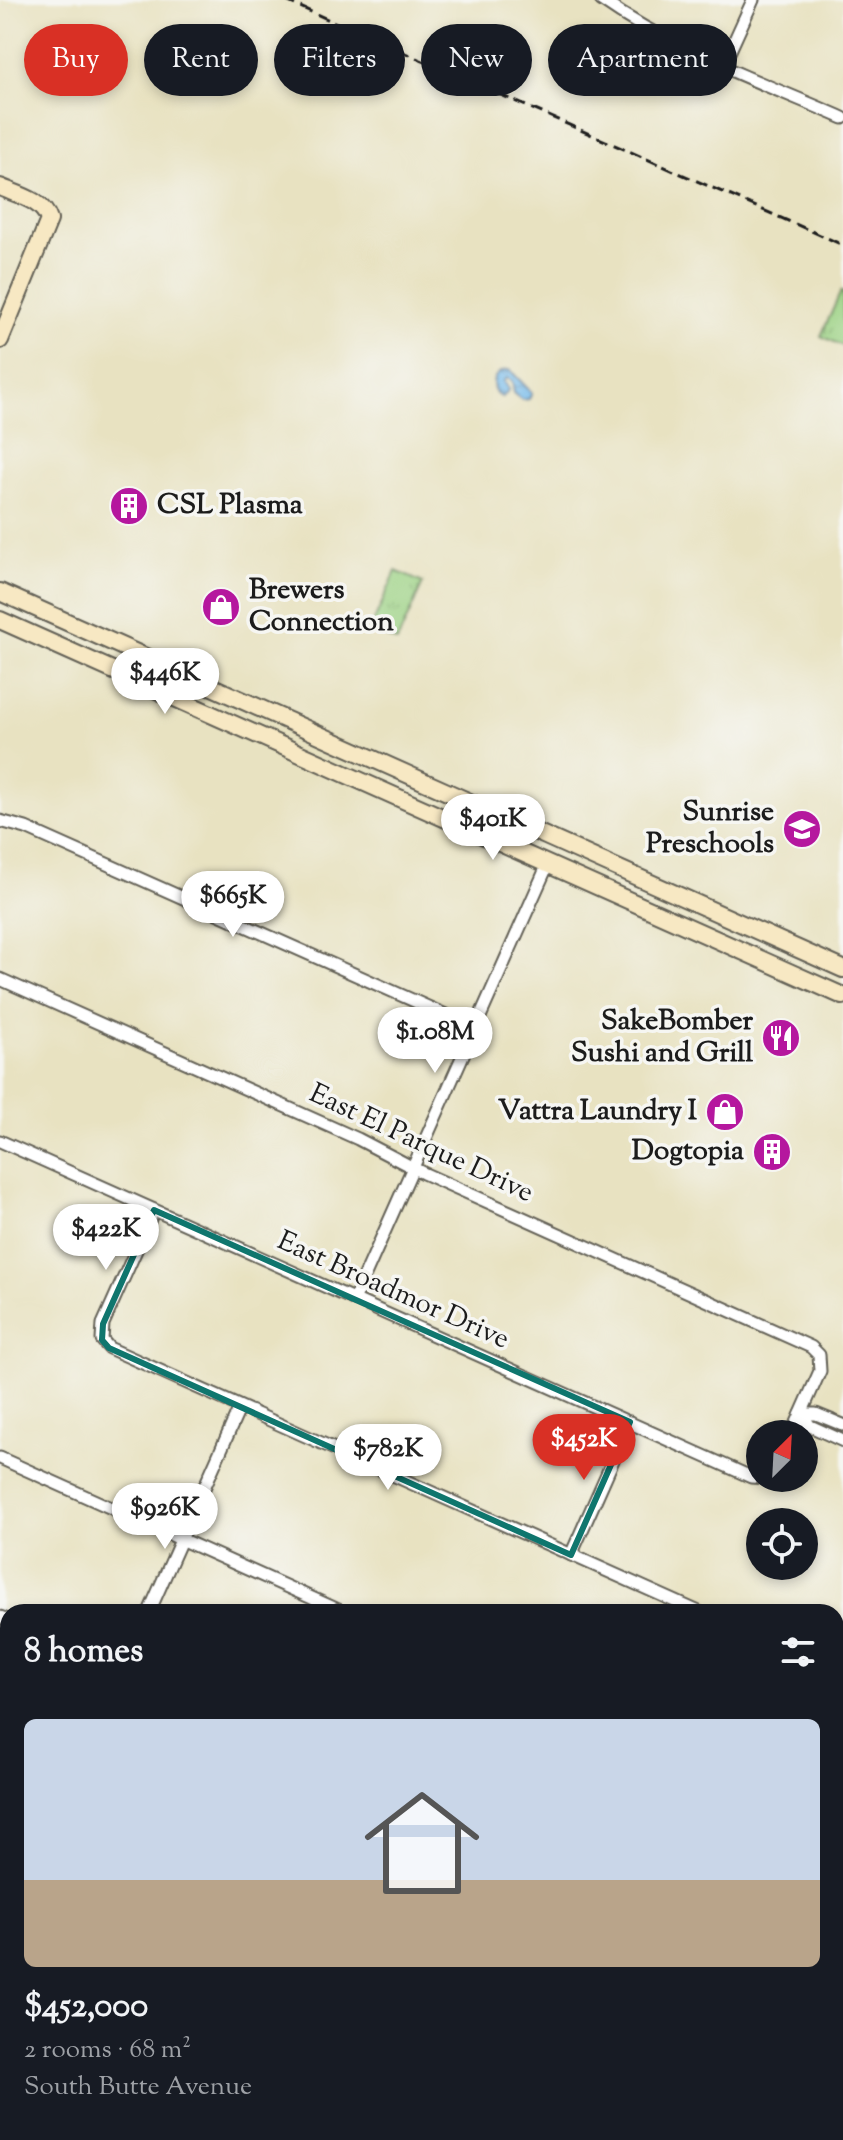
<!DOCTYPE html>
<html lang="en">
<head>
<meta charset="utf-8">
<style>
	:root { --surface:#171b24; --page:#242831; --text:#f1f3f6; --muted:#9ea1a6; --accent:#d93025 }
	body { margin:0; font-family:"Sorts Mill Goudy",serif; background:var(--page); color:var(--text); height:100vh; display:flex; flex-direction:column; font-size:30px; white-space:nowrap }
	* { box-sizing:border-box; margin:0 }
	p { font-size:26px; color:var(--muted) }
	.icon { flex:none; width:44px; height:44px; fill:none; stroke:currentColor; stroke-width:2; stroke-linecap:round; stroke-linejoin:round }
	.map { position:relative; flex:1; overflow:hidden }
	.drawer { position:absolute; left:0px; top:1604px; width:844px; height:536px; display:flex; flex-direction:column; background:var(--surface); border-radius:24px 24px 0 0; box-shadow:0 4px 12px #0003 }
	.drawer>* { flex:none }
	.hud { position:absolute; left:24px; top:24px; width:796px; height:72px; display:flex; gap:16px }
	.needle { width:52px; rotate:24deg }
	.tools { position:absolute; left:746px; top:1420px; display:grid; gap:16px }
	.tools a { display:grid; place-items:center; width:72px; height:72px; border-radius:50%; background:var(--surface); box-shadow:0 4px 12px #0003; font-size:40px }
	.price { position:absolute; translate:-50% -68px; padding:0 18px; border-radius:28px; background:#fff; color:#222; font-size:26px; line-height:52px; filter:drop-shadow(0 2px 4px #0008) }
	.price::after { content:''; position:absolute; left:50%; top:48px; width:24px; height:18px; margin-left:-12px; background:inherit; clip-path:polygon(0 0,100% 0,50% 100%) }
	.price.on { background:var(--accent); color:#fff }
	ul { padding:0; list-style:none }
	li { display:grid; align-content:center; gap:16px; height:424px; padding:0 24px }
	li span { display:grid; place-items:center; height:248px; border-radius:12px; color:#555 }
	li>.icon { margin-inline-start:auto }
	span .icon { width:144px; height:144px; fill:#fffc; stroke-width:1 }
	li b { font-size:34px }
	h2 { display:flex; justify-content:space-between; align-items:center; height:96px; padding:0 24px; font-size:34px }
	.chip { padding:0 28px; border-radius:36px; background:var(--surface); box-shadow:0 4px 12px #0003; font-size:28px; line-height:72px }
	.chip.on { background:var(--accent); color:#fff }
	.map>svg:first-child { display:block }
</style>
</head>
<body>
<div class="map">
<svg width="843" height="2140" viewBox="0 0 843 2140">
	<defs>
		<pattern id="grass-tufts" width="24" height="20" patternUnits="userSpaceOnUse" patternTransform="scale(2)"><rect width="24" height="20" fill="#9cd284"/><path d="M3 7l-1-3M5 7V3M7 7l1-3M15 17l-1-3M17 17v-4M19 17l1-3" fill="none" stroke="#86b471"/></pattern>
		<pattern id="water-waves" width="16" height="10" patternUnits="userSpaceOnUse" patternTransform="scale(2)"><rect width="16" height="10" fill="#75baeb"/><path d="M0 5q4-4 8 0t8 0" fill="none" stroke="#659fc9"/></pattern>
	</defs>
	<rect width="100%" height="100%" fill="#f6f6f2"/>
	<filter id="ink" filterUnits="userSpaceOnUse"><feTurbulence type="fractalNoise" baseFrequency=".0125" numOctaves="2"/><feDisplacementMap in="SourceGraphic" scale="16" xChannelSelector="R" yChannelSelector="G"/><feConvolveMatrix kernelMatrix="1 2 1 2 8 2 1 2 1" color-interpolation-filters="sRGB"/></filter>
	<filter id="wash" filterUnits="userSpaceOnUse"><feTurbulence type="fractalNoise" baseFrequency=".006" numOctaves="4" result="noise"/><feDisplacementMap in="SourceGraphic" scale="32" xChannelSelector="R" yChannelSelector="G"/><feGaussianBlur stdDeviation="1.8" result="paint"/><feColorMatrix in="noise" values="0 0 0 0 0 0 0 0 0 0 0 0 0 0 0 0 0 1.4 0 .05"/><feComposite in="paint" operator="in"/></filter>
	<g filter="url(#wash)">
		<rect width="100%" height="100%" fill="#e8e2c1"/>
		<!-- grass -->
		<g fill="url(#grass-tufts)" stroke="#5c7750" stroke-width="2">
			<path d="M841 291 843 292V346L821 336Z"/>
			<path d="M396 571 423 583 397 642 370 630Z"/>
			<path d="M5 1738 8 1739V2009L0 2027V1748Z"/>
		</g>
		<!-- water -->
		<path fill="url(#water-waves)" stroke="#486b84" stroke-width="2" d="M510 370 532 393 529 399 522 400 514 394 512 381 507 378 503 381 508 389 507 393 502 397 496 394C489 381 496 370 510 370Z"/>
	</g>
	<g filter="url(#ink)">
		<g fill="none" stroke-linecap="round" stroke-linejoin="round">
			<defs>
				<g id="street">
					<path d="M601 0C675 52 761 82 843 118"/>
					<path d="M723 66 753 0"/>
					<path d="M0 821 26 828 475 1028"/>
					<path d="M0 979 358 1139 423 1173 811 1347 819 1355 820 1371 792 1434"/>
					<path d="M0 1141 751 1477 767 1478"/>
					<path d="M154 1210 103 1324 102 1340 109 1348 699 1612"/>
					<path d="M354 1300 548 864"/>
					<path d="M843 1425 816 1414H801L810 1426 843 1441"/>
					<path d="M0 1458 343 1612"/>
					<path d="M571 1555 630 1422"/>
					<path d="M149 1612 240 1407"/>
					<path d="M0 1617 8 1620"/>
					<path d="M836 1673 843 1676"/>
					<path d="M836 1926 843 1929"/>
					<path d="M37 2140 41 2132"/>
					<path d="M257 2140 261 2132"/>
					<path d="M407 2140 411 2132"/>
				</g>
				<g id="secondary">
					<path d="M0 187C18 195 43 200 49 220L0 340"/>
					<path d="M0 592 843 969"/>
					<path d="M0 620 843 996"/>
					<path d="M836 1845 843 1830"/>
					<path d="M704 2140 708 2132"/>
				</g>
			</defs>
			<!-- street casing -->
			<use href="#street" stroke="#636156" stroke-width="15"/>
			<!-- secondary casing -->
			<use href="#secondary" stroke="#636156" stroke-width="20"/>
			<!-- street -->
			<use href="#street" stroke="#fff" stroke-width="11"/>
			<!-- secondary -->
			<use href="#secondary" stroke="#f7e8c3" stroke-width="16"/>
			<!-- rail -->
			<path stroke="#1c1c1c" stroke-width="3" stroke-dasharray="12 6" stroke-linecap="butt" d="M284 0 843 245"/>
		</g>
	</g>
	<!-- marked area -->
	<path fill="none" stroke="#0f766e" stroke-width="6" stroke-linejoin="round" d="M154 1210 630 1422 571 1555 109 1348 102 1340 103 1324Z"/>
	<!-- icons -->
	<defs>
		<symbol id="building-disc" viewBox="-11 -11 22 22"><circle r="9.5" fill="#b5179e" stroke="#f6f6f2"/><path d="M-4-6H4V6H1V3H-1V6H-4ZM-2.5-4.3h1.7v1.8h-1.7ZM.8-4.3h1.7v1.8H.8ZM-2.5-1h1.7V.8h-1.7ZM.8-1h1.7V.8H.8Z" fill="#fff"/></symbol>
		<symbol id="shop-disc" viewBox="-11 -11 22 22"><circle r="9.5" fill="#b5179e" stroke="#f6f6f2"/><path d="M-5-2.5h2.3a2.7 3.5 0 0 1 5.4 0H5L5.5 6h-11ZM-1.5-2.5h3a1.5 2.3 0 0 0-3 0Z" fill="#fff"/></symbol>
		<symbol id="school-disc" viewBox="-11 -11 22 22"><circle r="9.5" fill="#b5179e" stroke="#f6f6f2"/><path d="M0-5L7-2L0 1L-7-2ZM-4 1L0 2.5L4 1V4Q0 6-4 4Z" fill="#fff"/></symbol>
		<symbol id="restaurant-disc" viewBox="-11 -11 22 22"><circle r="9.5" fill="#b5179e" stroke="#f6f6f2"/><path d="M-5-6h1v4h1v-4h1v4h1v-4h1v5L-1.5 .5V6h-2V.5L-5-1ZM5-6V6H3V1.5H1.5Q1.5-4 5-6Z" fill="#fff"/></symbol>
	</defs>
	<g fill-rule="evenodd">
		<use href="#building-disc" x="107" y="484" width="44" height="44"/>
		<use href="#shop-disc" x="199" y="585" width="44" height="44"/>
		<use href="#school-disc" x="780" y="807" width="44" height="44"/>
		<use href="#restaurant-disc" x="759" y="1016" width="44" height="44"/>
		<use href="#shop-disc" x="703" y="1090" width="44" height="44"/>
		<use href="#building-disc" x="750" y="1130" width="44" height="44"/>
	</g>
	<g text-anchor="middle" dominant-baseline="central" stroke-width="7" stroke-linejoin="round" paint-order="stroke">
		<!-- poi labels -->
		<g font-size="28" font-weight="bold" fill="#1c1c1c" stroke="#f6f6f2" text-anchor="end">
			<text x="157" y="506" text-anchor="start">CSL Plasma</text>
			<text x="249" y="591" text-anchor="start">Brewers<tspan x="249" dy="32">Connection</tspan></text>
			<text x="774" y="813">Sunrise<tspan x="774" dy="32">Preschools</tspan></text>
			<text x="753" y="1022">SakeBomber<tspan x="753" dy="32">Sushi and Grill</tspan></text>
			<text x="697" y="1112">Vattra Laundry I</text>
			<text x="744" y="1152">Dogtopia</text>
		</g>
		<!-- street labels -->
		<g font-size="28" fill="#1c1c1c" stroke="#f6f6f2">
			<text transform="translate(421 1144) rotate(25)">East El Parque Drive</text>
			<text transform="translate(393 1291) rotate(24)">East Broadmor Drive</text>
		</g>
	</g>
</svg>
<div class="tools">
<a><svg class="needle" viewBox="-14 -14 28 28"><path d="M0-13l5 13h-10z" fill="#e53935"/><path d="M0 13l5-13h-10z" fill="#9ea1a6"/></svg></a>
<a><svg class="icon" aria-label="locate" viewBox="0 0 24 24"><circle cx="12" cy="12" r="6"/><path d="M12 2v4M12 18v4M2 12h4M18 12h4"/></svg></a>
</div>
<b class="price" style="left:165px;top:716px">$446K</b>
<b class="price" style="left:493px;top:862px">$401K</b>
<b class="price" style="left:233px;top:939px">$665K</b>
<b class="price" style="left:435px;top:1075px">$1.08M</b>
<b class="price" style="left:106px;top:1272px">$422K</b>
<b class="price on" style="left:584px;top:1482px">$452K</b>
<b class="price" style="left:388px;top:1492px">$782K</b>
<b class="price" style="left:165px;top:1551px">$926K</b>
<div class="hud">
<a class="chip on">Buy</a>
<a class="chip">Rent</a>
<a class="chip">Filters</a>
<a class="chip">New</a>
<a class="chip">Apartment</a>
</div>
<section class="drawer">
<h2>8 homes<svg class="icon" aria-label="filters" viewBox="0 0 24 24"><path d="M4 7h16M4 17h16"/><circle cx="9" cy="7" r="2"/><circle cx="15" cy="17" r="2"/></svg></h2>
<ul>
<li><span style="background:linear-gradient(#c9d6e8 65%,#b9a48a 0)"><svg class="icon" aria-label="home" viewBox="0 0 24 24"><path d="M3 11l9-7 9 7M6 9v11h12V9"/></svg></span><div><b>$452,000</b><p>2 rooms · 68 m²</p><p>South Butte Avenue</p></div></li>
</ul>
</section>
</div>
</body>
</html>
